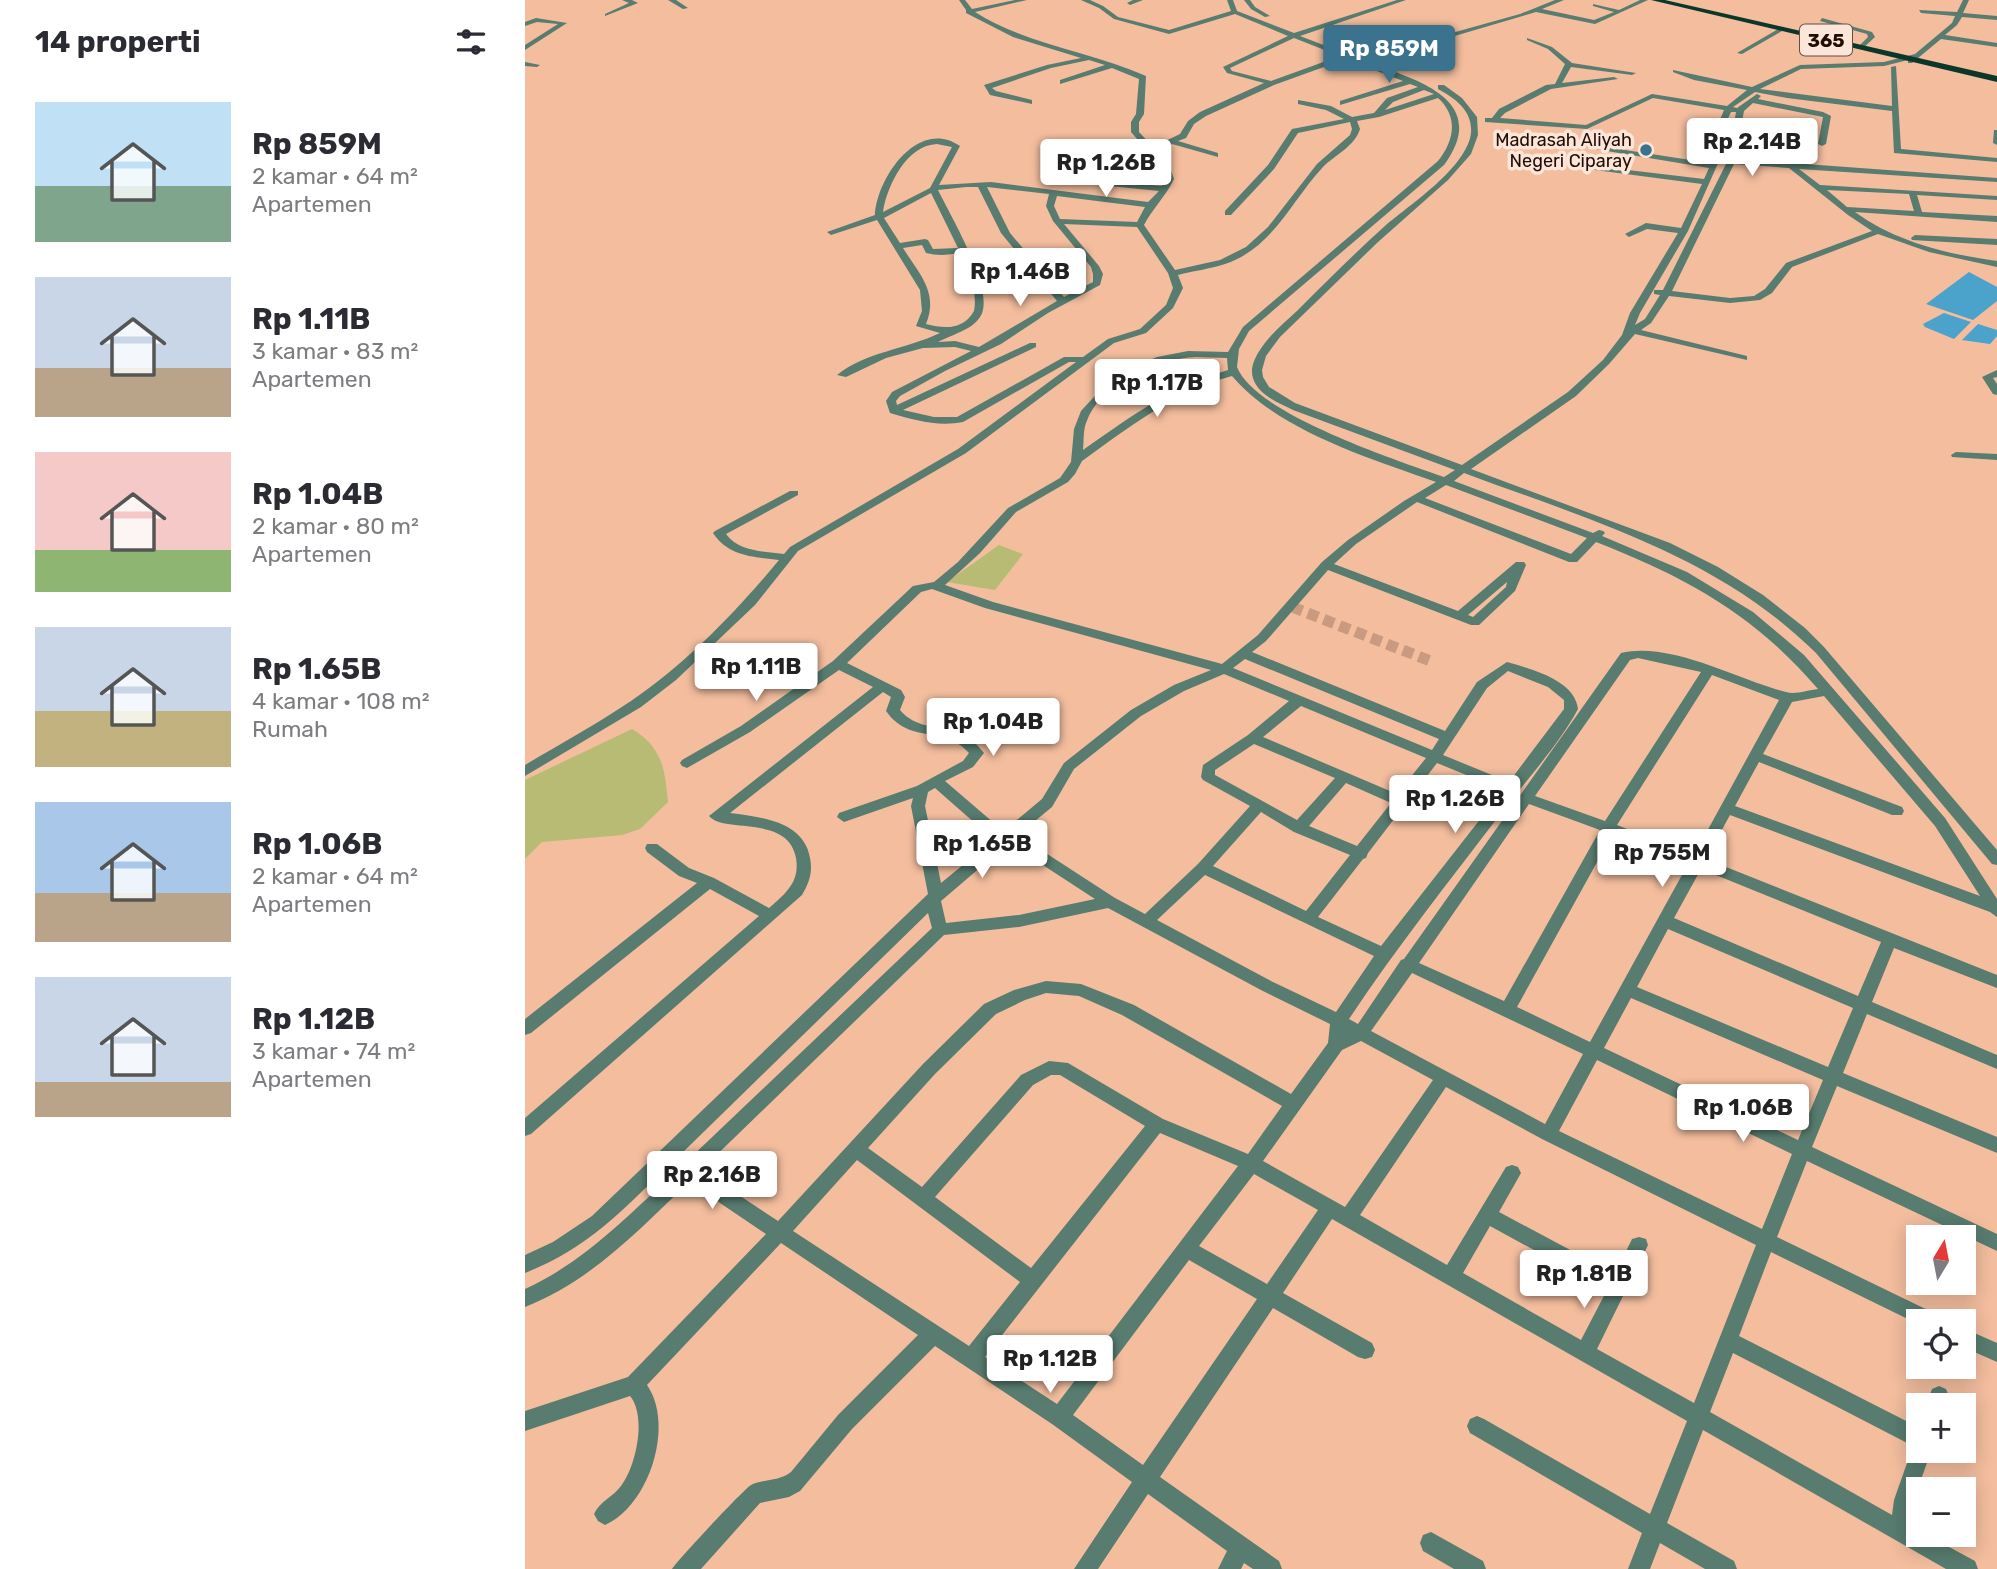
<!DOCTYPE html>
<html lang="id">
<head>
<meta charset="utf-8">
<style>
	:root { --surface:#fff; --page:#f7f7f7; --text:#2b2b33; --muted:#7c7c81; --accent:#3b728d }
	body { margin:0; font-family:Rubik,sans-serif; background:var(--page); color:var(--text); height:100vh; display:flex; flex-direction:column; font-size:26px; white-space:nowrap }
	* { box-sizing:border-box; margin:0 }
	p { font-size:23px; color:var(--muted) }
	.icon { flex:none; width:38px; height:38px; fill:none; stroke:currentColor; stroke-width:2; stroke-linecap:round; stroke-linejoin:round }
	.map { position:relative; flex:1; overflow:hidden }
	.drawer { display:flex; flex-direction:column; background:var(--surface); width:525px }
	.drawer>* { flex:none }
	.needle { width:46px; rotate:10deg }
	.controls { position:absolute; left:1381px; top:1225px; display:grid; gap:14px }
	.controls a { display:grid; place-items:center; width:70px; height:70px; border-radius:0px; background:var(--surface); box-shadow:0 4px 18px #0003; font-size:35px }
	.price { position:absolute; translate:-50% -60px; padding:0 16px; border-radius:7px; background:#fff; color:#222; font-size:23px; line-height:46px; filter:drop-shadow(0 2px 4px #0008) }
	.price::after { content:''; position:absolute; left:50%; top:42px; width:21px; height:16px; margin-left:-10px; background:inherit; clip-path:polygon(0 0,100% 0,50% 100%) }
	.price.on { background:var(--accent); color:#fff }
	ul { padding:0; list-style:none }
	li { display:flex; align-items:center; gap:21px; height:175px; padding:0 35px }
	li span { display:grid; place-items:center; flex:none; width:196px; height:140px; border-radius:0px; color:#555 }
	li>.icon { margin-inline-start:auto }
	span .icon { width:84px; height:84px; fill:#fffc; stroke-width:1 }
	li b { font-size:30px }
	h2 { display:flex; justify-content:space-between; align-items:center; height:84px; padding:0 35px; font-size:30px }
	main { display:flex; flex:1; min-height:0 }
	.map>svg:first-child { display:block }
</style>
</head>
<body>
<main>
<section class="drawer">
<h2>14 properti<svg class="icon" aria-label="filters" viewBox="0 0 24 24"><path d="M4 7h16M4 17h16"/><circle cx="9" cy="7" r="2"/><circle cx="15" cy="17" r="2"/></svg></h2>
<ul>
<li><span style="background:linear-gradient(#bfe0f5 60%,#7fa58c 0)"><svg class="icon" aria-label="home" viewBox="0 0 24 24"><path d="M3 11l9-7 9 7M6 9v11h12V9"/></svg></span><div><b>Rp 859M</b><p>2 kamar · 64 m²</p><p>Apartemen</p></div></li>
<li><span style="background:linear-gradient(#c9d6e8 65%,#b9a48a 0)"><svg class="icon" aria-label="home" viewBox="0 0 24 24"><path d="M3 11l9-7 9 7M6 9v11h12V9"/></svg></span><div><b>Rp 1.11B</b><p>3 kamar · 83 m²</p><p>Apartemen</p></div></li>
<li><span style="background:linear-gradient(#f6c9c9 70%,#8fb573 0)"><svg class="icon" aria-label="home" viewBox="0 0 24 24"><path d="M3 11l9-7 9 7M6 9v11h12V9"/></svg></span><div><b>Rp 1.04B</b><p>2 kamar · 80 m²</p><p>Apartemen</p></div></li>
<li><span style="background:linear-gradient(#c9d6e8 60%,#c2b280 0)"><svg class="icon" aria-label="home" viewBox="0 0 24 24"><path d="M3 11l9-7 9 7M6 9v11h12V9"/></svg></span><div><b>Rp 1.65B</b><p>4 kamar · 108 m²</p><p>Rumah</p></div></li>
<li><span style="background:linear-gradient(#a9c7e8 65%,#b9a48a 0)"><svg class="icon" aria-label="home" viewBox="0 0 24 24"><path d="M3 11l9-7 9 7M6 9v11h12V9"/></svg></span><div><b>Rp 1.06B</b><p>2 kamar · 64 m²</p><p>Apartemen</p></div></li>
<li><span style="background:linear-gradient(#c9d6e8 75%,#b9a48a 0)"><svg class="icon" aria-label="home" viewBox="0 0 24 24"><path d="M3 11l9-7 9 7M6 9v11h12V9"/></svg></span><div><b>Rp 1.12B</b><p>3 kamar · 74 m²</p><p>Apartemen</p></div></li>
</ul>
</section>
<div class="map">
<svg width="1472" height="1569" viewBox="0 0 1472 1569">
	<rect width="100%" height="100%" fill="#f3bd9e"/>
	<!-- green -->
	<g fill="#b7bb74">
		<path d="M474 545 498 554 470 590 422 582Z"/>
		<path d="M107 729C137 747 140 769 143 802L115 829 97 835 17 842 0 859V780Z"/>
	</g>
	<!-- water -->
	<g fill="#4ba2ca">
		<path d="M1444 272 1472 287V301L1448 320 1401 304Z"/>
		<path d="M1419 313 1446 322 1429 339 1400 327 1398 324Z"/>
		<path d="M1453 324 1472 330V336L1465 344 1437 340Z"/>
	</g>
	<g fill="none" stroke-linecap="round" stroke-linejoin="round">
		<!-- street-tunnel -->
		<path stroke="#c99a7f" stroke-width="11" stroke-dasharray="11 6" stroke-linecap="butt" d="M767 607 908 662"/>
		<!-- street -->
		<g fill="#587c70" fill-rule="evenodd">
			<path d="M97 0H107L113 3 80 16V14L104 3Z"/>
			<path d="M143 0H151L163 8 158 9Z"/>
			<path d="M434 0H440L447 9 490 0H502L450 12C502 45 565 51 621 76L619 114 614 122V132L628 147 655 134 663 121 675 112 739 83 702 73 698 67 763 36 710 14 644 34 589 19 574 8 556 0H565L578 6 593 17 644 30 706 11 702 0H708L712 11 769 33 872 0H881L775 36 822 54 893 34 916 36 995 14 1030 0H1039L1017 9 1069 20 1089 12 1068 6V4L1094 10 1115 0H1123L1070 24 1011 12 916 40 893 38 828 57C877 76 971 94 919 165L724 331 714 349 712 367C730 414 872 460 919 477L930 470 768 410C754 403 733 395 728 378 725 369 729 360 733 353 743 336 759 323 773 310 802 281 831 252 861 225 886 204 942 167 946 133 948 111 930 98 913 89V85H919L937 98 952 117 953 135 946 154 923 180 853 242 755 337 741 356 737 370 738 377 744 387 770 403 937 465 1043 392 1078 360 1097 335 1105 313 1153 233 1122 229 1104 237 1100 234 1121 223 1156 228 1177 184 1055 168 1051 166 1052 164 1179 179 1184 168 1064 148 1060 146 1061 144 1185 163C1192 146 1191 126 1199 110L1128 98 1062 129 960 122V118H967L974 109 1021 85 1030 84 1040 64 1023 49 1002 40V38L1027 47 1047 63 1111 73 1107 75 1046 67 1037 83 1089 77 1093 79 1026 89 980 113 975 118 1061 125 1127 94 1202 106 1222 90 1169 80 1148 72V70L1227 87 1275 65 1359 62 1390 54 1427 23 1430 16 1396 13 1394 10 1432 12 1438 0H1444L1438 13 1472 16V20L1437 17 1432 25 1420 35 1472 43V47L1416 39 1387 63H1383V60L1359 66 1276 69 1235 89 1367 106 1366 67 1371 66 1376 149 1472 158V162L1369 153 1367 111 1262 98 1230 92 1208 107 1212 108 1232 94 1236 96 1233 99 1298 112 1306 116 1301 144 1297 146 1293 144 1298 117 1228 103 1219 111 1210 159 1472 178V182L1274 169 1295 185 1472 196V200L1392 195 1397 212 1472 216V222L1330 212C1371 242 1422 254 1472 261V267L1404 252 1353 234 1267 267 1247 293 1235 300 1205 303 1144 296 1126 323 1116 330 1222 356V360L1110 334 1084 364 1051 396 946 469 1145 543 1193 567 1238 595 1280 628 1299 647 1472 850V865L1467 864 1291 653C1193 556 1065 520 939 473L929 481 1068 533 1074 530 1078 531 1080 533 1077 536 1162 572 1228 612 1279 655 1420 818 1472 899V917L1465 912 1205 815 1181 859 1472 975V988L1369 948 1347 1002 1472 1055V1069L1342 1014 1318 1073 1472 1137V1153L1312 1086 1287 1147 1472 1234V1251L1282 1161 1252 1237 1413 1315 1416 1321H1393V1324L1246 1252 1214 1336 1393 1427V1451H1406L1389 1500 1388 1527 1393 1529V1535H1402L1450 1561 1453 1569H1421L1178 1430 1142 1523 1209 1561 1212 1569H1180L1135 1543 1125 1569H1103L1117 1533 945 1433 942 1426 945 1419 952 1416 959 1419 1125 1514 1162 1421 807 1219 758 1293 847 1343 850 1350 847 1357 840 1359 833 1357 748 1308 635 1477 754 1561 757 1569H728L719 1563 716 1569H693L702 1551 623 1494 573 1569H549L607 1482 527 1424 410 1346 327 1429 275 1491 264 1497 235 1503 176 1569H147C150 1563 219 1489 226 1485 239 1479 255 1481 266 1472L313 1415 393 1335 256 1243 122 1385C150 1425 124 1506 80 1525L73 1521 69 1514C75 1501 88 1497 96 1486 111 1467 122 1416 105 1396L0 1431V1411L103 1377 241 1234 164 1182C114 1230 66 1281 0 1307V1289C59 1262 103 1216 150 1172L142 1167C96 1212 61 1249 0 1273V1255L28 1242 67 1216 403 894 386 806 388 798 319 822 312 817 314 813 392 786 438 761 444 753C417 723 386 746 361 711L366 697 358 692 205 813C236 817 279 821 285 858 288 872 284 883 277 895L6 1134 0 1136V1118L234 916 185 889 6 1033 0 1035V1019L172 883 154 876 122 852 120 848 122 844H132L164 868 189 878 244 908C261 893 275 882 271 858 263 814 199 834 184 816L348 687 314 670 225 732 162 768 157 766 155 763 157 760 216 726 308 661 388 586 409 582 433 562 483 508 535 478 546 462 549 429 556 411 578 387 604 369 632 357 663 351 703 352 718 327 913 161C929 141 934 117 913 98L854 117 832 121 835 129C830 146 810 155 798 167 766 201 748 248 700 264 685 269 668 271 653 275L658 288 648 308 621 333 589 343 441 453 273 551 230 605 151 680 116 707 0 776V765C35 744 72 724 106 701 160 665 213 610 254 560 228 557 203 556 188 533L190 531 265 491H273V495L201 534C214 552 238 551 259 554L265 547 433 449 551 362H544L438 422C413 427 389 420 365 413L361 401 367 392 446 351 430 347 398 348 361 358 321 377 312 375C340 352 382 349 415 333L391 326 397 311 395 290 352 220 306 235 302 232 350 215C352 178 393 117 435 146L414 185 466 182 623 202 634 191 525 180 521 178 525 176 637 186 641 179 636 166 606 132V122L611 114 614 79 587 68 535 84V80L580 65 564 60 526 68 467 88 471 91 507 100V104L465 95 459 85 522 65 556 58 488 37 441 13V10ZM769 38 815 56 746 81 707 71 705 68ZM821 59 878 81 815 101V105L885 84 893 87 862 98 849 113 827 117 806 106 773 100V104L801 110 819 119 767 129 743 165 700 211V215H706L749 169 773 133 825 122 827 129 825 135 792 164 743 227 721 247 695 260 650 270 619 225C628 208 641 196 649 179L644 165 632 152 647 144 693 157V153L653 141 661 138 669 124 681 116 749 85ZM899 90 909 94 860 110 868 102ZM1206 112H1211L1203 159 1194 161C1200 145 1198 126 1206 112ZM412 144 427 147 405 188 358 212C362 185 382 145 412 144ZM1194 161 1201 164 1138 290H1129V294L1135 295 1120 319 1110 325 1115 313 1163 231ZM1209 164 1264 168 1323 215 1347 231 1261 263 1240 289 1229 296 1205 298 1147 291ZM441 187H453L476 233 532 301 454 347 430 341 413 342C426 335 447 330 455 317 472 293 425 215 413 190ZM462 187 524 194 521 206 528 221 566 267 568 274V282L539 297 485 233ZM1302 190 1384 194 1389 211 1322 207ZM406 193 433 248 408 249 403 240 400 239 375 243 359 218ZM532 196 620 207 612 222 535 219 529 206ZM539 224 612 227 643 273 648 288 641 305 615 329 583 339 558 357H539L432 417H409L378 410 511 347V343H505L372 405 371 401 375 396 420 371 476 344 523 313 575 285 578 274 574 266ZM397 245 401 253C413 256 423 255 435 253 443 271 453 292 449 311 438 330 420 329 401 324 414 292 394 274 378 248ZM671 357 702 358 703 370C644 388 608 415 558 450 559 441 558 431 561 423 576 381 630 359 671 357ZM707 376C754 431 844 458 911 482L879 501 823 540 797 562 733 635 697 664 468 602 420 585 455 553 491 512 543 482 550 474 557 461C606 426 647 393 707 376ZM921 485 1062 538 1046 554 900 498ZM892 502 1044 562H1052L1071 542C1161 577 1230 615 1293 689 1283 690 1270 695 1261 692 1213 680 1146 641 1096 653L879 959 876 960 833 1024 824 1019C872 947 925 880 977 812 1002 779 1033 746 1053 709 1050 680 1006 669 982 662L952 682 920 731 727 652 741 641 803 570 946 625H954L990 591 1001 565 999 562H991L933 611 809 564 831 544ZM982 582 981 587 948 617 943 615ZM407 589 460 608 686 670 649 685 606 710 539 763 517 799 481 829 470 824 420 781 448 767 459 753C432 716 399 738 375 710L380 697 376 690 322 663 396 592ZM1113 658 1176 672 1080 821 1010 796 1105 660ZM720 659 914 739 907 750 708 668ZM983 671 1023 687 1039 700V709L984 782 918 755 962 688ZM699 674 764 701 723 735 678 765 676 777 678 780 725 806 673 864 620 914 590 898 493 835 527 807 549 769 616 716 659 691ZM1187 675 1254 700 1169 855 1092 825ZM1299 696 1410 826 1455 896 1210 806 1234 762 1367 815H1377L1379 811 1377 807 1238 754 1267 702ZM776 706 901 758 872 794 738 737ZM729 744 810 778 772 820 690 775V770ZM912 763 978 790 856 946 793 917 838 859 841 858 843 853ZM821 783 866 803 832 846 784 826ZM410 788 460 832 472 837 416 883 400 806 403 792ZM1004 804 1075 830 979 1001 894 963ZM736 812 769 832 825 855 781 911 688 866ZM1087 835 1163 864 1065 1042 992 1007ZM484 843 570 899 494 915 421 923 416 901ZM1176 869 1356 942 1333 996 1149 918ZM680 875 849 956 811 1012 748 982 632 920ZM583 908 736 990 805 1024 803 1043 766 1094 609 1005 556 984 521 981 489 990 459 1004 398 1064 253 1221 176 1170 419 935 494 927ZM403 913 407 928 162 1161 154 1156ZM1143 929 1328 1008 1303 1067 1112 987ZM887 973 1058 1054 1020 1124 846 1031ZM521 993 554 996 597 1015 757 1106 723 1154 638 1119 543 1063 524 1061 496 1075 397 1187 343 1148 410 1074 471 1014 500 1000ZM1106 998 1298 1080 1273 1140 1079 1048ZM836 1041 908 1080 820 1207 738 1161 817 1050ZM1072 1060 1267 1154 1237 1229 1034 1131ZM526 1075H535L620 1126 506 1268 410 1197 508 1085ZM921 1087 1017 1139 1231 1245 1169 1403 1072 1349 1123 1245 1121 1239 1114 1237 1107 1239 1090 1274 974 1212 996 1173 993 1167 987 1165 981 1167 922 1265 835 1215ZM635 1133 713 1166 532 1404 460 1357ZM332 1160 495 1282 444 1346 268 1231ZM729 1174 793 1210 742 1284 674 1246ZM965 1226 1082 1290 1056 1340 938 1273ZM664 1260 732 1299 618 1465 548 1415ZM1208 1353 1388 1446 1369 1500 1367 1515 1185 1412Z"/>
			<path d="M608 0H618L605 5 602 3Z"/>
			<path d="M719 0H725L730 7 745 16 740 17 726 9Z"/>
			<path d="M11 18 42 23 0 50V45L33 24 12 22 0 26V22Z"/>
			<path d="M1297 18 1347 32 1350 37 1337 49H1333V47L1343 37 1342 34 1295 21Z"/>
			<path d="M1255 28 1257 31 1217 54 1212 53Z"/>
			<path d="M0 62 15 65 12 67 0 66Z"/>
			<path d="M1469 130H1472V145L1468 143Z"/>
			<path d="M1390 235 1472 239V245L1387 240 1386 238Z"/>
			<path d="M1472 370V377L1468 378 1472 384V395L1468 394 1457 377Z"/>
			<path d="M1431 452 1472 454V460L1427 457 1426 455Z"/>
			<path d="M1438 1328 1472 1343V1362L1438 1347Z"/>
			<path d="M1414 1386 1421 1389 1424 1396 1421 1405H1401L1407 1389Z"/>
			<path d="M906 1532 958 1561 961 1569H929L898 1551 895 1543 898 1535Z"/>
		</g>
		<!-- primary -->
		<path fill="#0b372b" fill-rule="evenodd" d="M1126 0H1140L1472 76V82Z"/>
	</g>
	<!-- markers -->
	<circle fill="#3b728d" stroke="#fce6d9" stroke-width="2.5" cx="1121" cy="150" r="7"/>
	<g text-anchor="middle" dominant-baseline="central" stroke-width="7" stroke-linejoin="round" paint-order="stroke">
		<!-- far-poi labels -->
		<g font-size="18" fill="#200e04" stroke="#fce6d9" text-anchor="end">
			<text x="1107" y="140">Madrasah Aliyah<tspan x="1107" dy="21">Negeri Ciparay</tspan></text>
		</g>
		<!-- shield labels -->
		<rect fill="#fce6d9" stroke="#624f44" stroke-width="2" x="1275" y="24.5" width="52" height="31" rx="5"/>
		<g font-size="19" font-weight="bold" fill="#200e04">
			<text x="1301" y="40">365</text>
		</g>
	</g>
</svg>
<div class="controls">
<a><svg class="needle" viewBox="-14 -14 28 28"><path d="M0-13l5 13h-10z" fill="#e53935"/><path d="M0 13l5-13h-10z" fill="#7c7c81"/></svg></a>
<a><svg class="icon" aria-label="locate" viewBox="0 0 24 24"><circle cx="12" cy="12" r="6"/><path d="M12 2v4M12 18v4M2 12h4M18 12h4"/></svg></a>
<a>+</a>
<a>−</a>
</div>
<b class="price on" style="left:864px;top:85px">Rp 859M</b>
<b class="price" style="left:1227px;top:178px">Rp 2.14B</b>
<b class="price" style="left:581px;top:199px">Rp 1.26B</b>
<b class="price" style="left:495px;top:308px">Rp 1.46B</b>
<b class="price" style="left:632px;top:419px">Rp 1.17B</b>
<b class="price" style="left:231px;top:703px">Rp 1.11B</b>
<b class="price" style="left:468px;top:758px">Rp 1.04B</b>
<b class="price" style="left:930px;top:835px">Rp 1.26B</b>
<b class="price" style="left:457px;top:880px">Rp 1.65B</b>
<b class="price" style="left:1137px;top:889px">Rp 755M</b>
<b class="price" style="left:1218px;top:1144px">Rp 1.06B</b>
<b class="price" style="left:187px;top:1211px">Rp 2.16B</b>
<b class="price" style="left:1059px;top:1310px">Rp 1.81B</b>
<b class="price" style="left:525px;top:1395px">Rp 1.12B</b>
</div>
</main>
</body>
</html>
